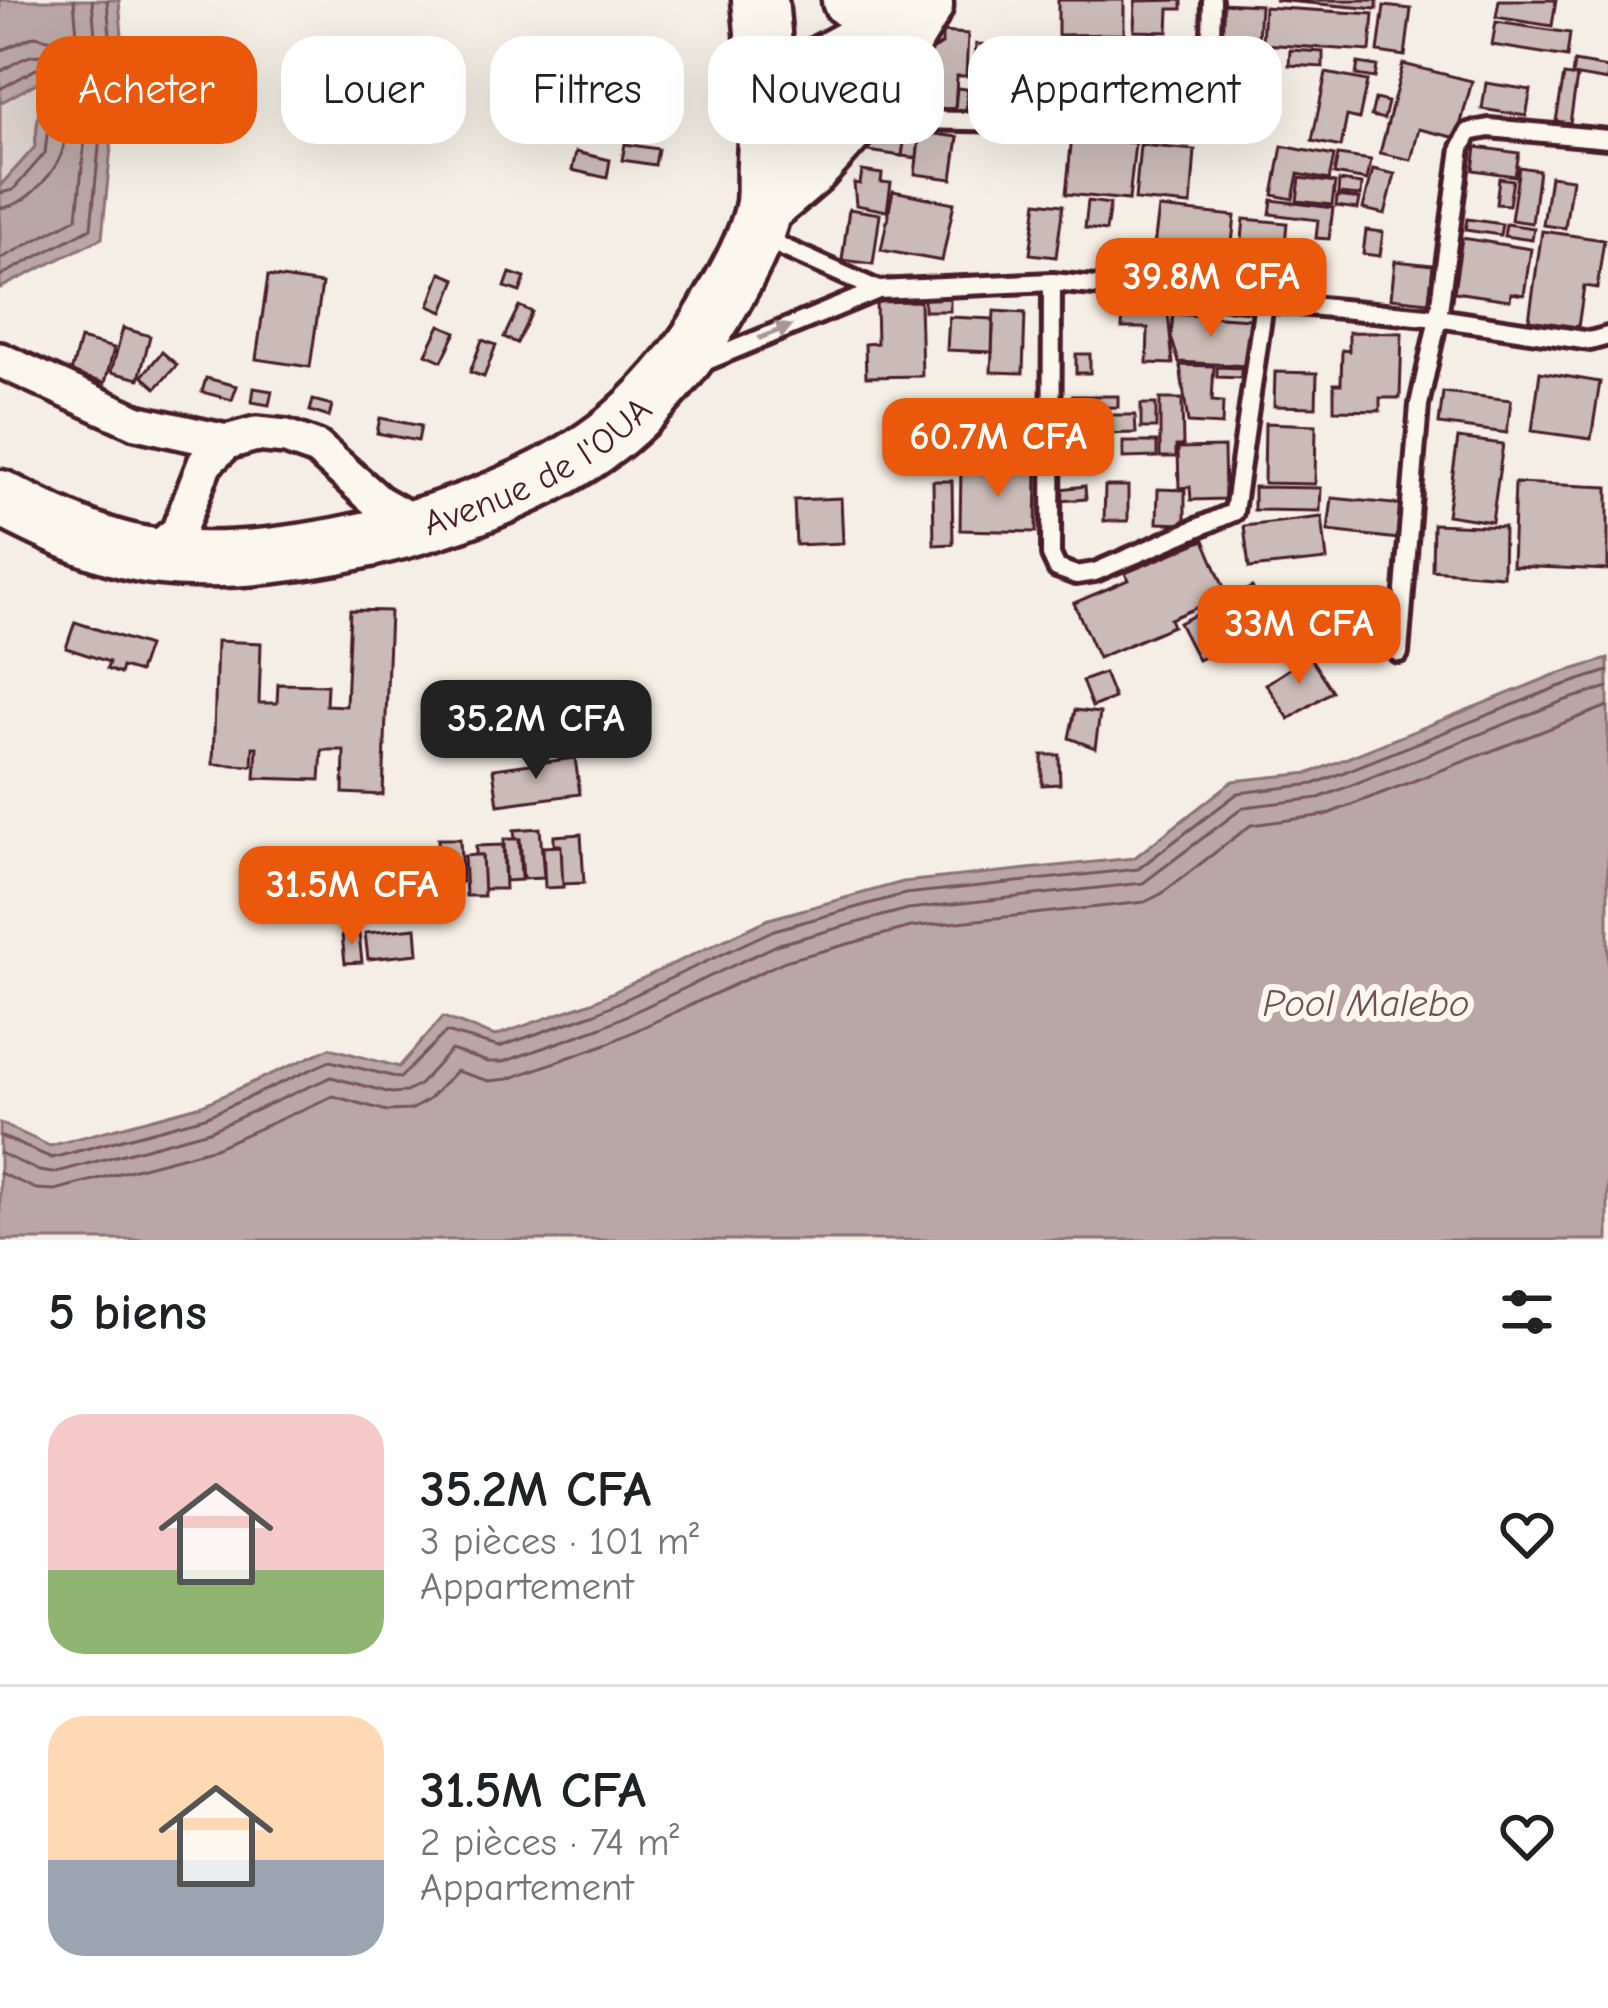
<!DOCTYPE html>
<html lang="fr">
<head>
<meta charset="utf-8">
<style>
	:root { --surface:#fff; --page:#f6f6f6; --text:#202124; --muted:#757577; --line:#e0e0e0; --accent:#ea580c }
	body { margin:0; font-family:"Comic Neue",sans-serif; background:var(--page); color:var(--text); height:100vh; display:flex; flex-direction:column; font-size:45px; white-space:nowrap }
	* { box-sizing:border-box; margin:0 }
	p { font-size:39px; color:var(--muted) }
	.icon { flex:none; width:66px; height:66px; fill:none; stroke:currentColor; stroke-width:2; stroke-linecap:round; stroke-linejoin:round }
	.map { position:relative; height:1240px; overflow:hidden }
	.drawer { display:flex; flex-direction:column; background:var(--surface); flex:1 }
	.drawer>* { flex:none }
	.top-card { position:absolute; left:36px; top:36px; width:1536px; height:108px; display:flex; gap:24px }
	.price { position:absolute; translate:-50% -102px; padding:0 27px; border-radius:24px; background:var(--accent); color:#fff; font-size:39px; line-height:78px; filter:drop-shadow(0 3px 6px #0008) }
	.price::after { content:''; position:absolute; left:50%; top:72px; width:36px; height:27px; margin-left:-18px; background:inherit; clip-path:polygon(0 0,100% 0,50% 100%) }
	.price.active { background:#222; color:#fff }
	ul { padding:0; list-style:none }
	li { display:flex; align-items:center; gap:36px; height:300px; padding:0 48px }
	li+li { border-top:3px solid var(--line) }
	li span { display:grid; place-items:center; flex:none; width:336px; height:240px; border-radius:36px; color:#555 }
	li>.icon { margin-inline-start:auto }
	span .icon { width:144px; height:144px; fill:#fffc; stroke-width:1 }
	li b { font-size:51px }
	h2 { display:flex; justify-content:space-between; align-items:center; height:144px; padding:0 48px; font-size:51px }
	.pill { padding:0 42px; border-radius:36px; background:var(--surface); box-shadow:0 12px 48px #0002; font-size:42px; line-height:108px }
	.pill.active { background:var(--accent); color:#fff }
	.map>svg:first-child { display:block }
</style>
</head>
<body>
<div class="map">
<svg width="1608" height="1240" viewBox="0 0 1608 1240">
	<rect width="100%" height="100%" fill="#f4eee4"/>
	<filter id="ink" filterUnits="userSpaceOnUse"><feTurbulence type="fractalNoise" baseFrequency=".00833" numOctaves="2"/><feDisplacementMap in="SourceGraphic" scale="24" xChannelSelector="R" yChannelSelector="G"/><feConvolveMatrix kernelMatrix="1 2 1 2 8 2 1 2 1" color-interpolation-filters="sRGB"/></filter>
	<g filter="url(#ink)">
		<!-- green -->
		<path fill="#dbd0c9" stroke="#92787a" stroke-width="3" d="M42 78 35 147 0 186V103Z"/>
		<!-- water -->
		<g fill="#baa7a5" stroke="#8d7174" stroke-width="3">
			<path d="M0 0H119L122 36 102 238 0 288V186L35 147 42 80 0 103Z"/>
			<path d="M1608 659V1240H0V1123L50 1146 202 1105 330 1048 399 1067 443 1017 495 1036 592 1002 769 919 903 882 1134 858 1233 781 1310 773 1554 675Z"/>
		</g>
		<g fill="none" stroke-linecap="round" stroke-linejoin="round">
			<!-- shore -->
			<g stroke="#77555c" stroke-width="3">
				<path d="M0 51 35 36 74 45 77 36 74 0"/>
				<path d="M0 72C21 59 38 46 61 64 72 81 68 141 59 160 48 180 23 207 0 208"/>
				<path d="M0 89 36 69 47 72 53 82 45 153 13 190 0 193"/>
				<path d="M0 259 77 218 95 36 92 0"/>
				<path d="M0 276 91 228 110 36 107 0"/>
				<path d="M0 1136 52 1158 205 1117 330 1061 400 1078 446 1032 499 1047 596 1013 774 930 905 894 1138 869 1238 793 1314 784 1558 687 1608 671"/>
				<path d="M0 1153 39 1171 53 1173 209 1131 331 1077 391 1093 406 1092 419 1085 451 1050 488 1062H503L602 1027 779 944 908 909 1143 883 1244 807 1319 798 1563 701 1608 687"/>
				<path d="M0 1173 36 1189 55 1190 215 1148 333 1096 387 1111 411 1110 428 1100 456 1071 489 1081 508 1079 609 1043 785 961 911 927 1145 902 1161 894 1251 825 1325 815 1608 706"/>
			</g>
		</g>
		<!-- building -->
		<g fill="#cabbb6" stroke="#4a1f2b" stroke-width="3">
			<path d="M1058 0H1124V34L1058 35Z"/>
			<path d="M1182 0V9H1169L1168 32 1134 31 1135 1Z"/>
			<path d="M1274 0H1377V9Z"/>
			<path d="M1499 0H1556L1552 26 1496 17Z"/>
			<path d="M1219 3 1260 5 1258 41 1217 38Z"/>
			<path d="M1384 6 1411 9 1405 56 1378 52Z"/>
			<path d="M1264 7 1373 14 1370 51 1262 44Z"/>
			<path d="M1496 22 1570 33 1567 57 1492 45Z"/>
			<path d="M942 32 968 34 966 76H957L955 109 914 107 917 67H923V56L942 44Z"/>
			<path d="M976 44 993 45 987 105 970 104Z"/>
			<path d="M993 45 1042 50 1035 110 987 105Z"/>
			<path d="M1055 47 1121 55 1113 112 1047 104Z"/>
			<path d="M1290 50 1323 52V67L1289 65Z"/>
			<path d="M1574 62 1608 68V81L1572 75Z"/>
			<path d="M1358 63 1377 66 1375 78 1356 75Z"/>
			<path d="M1403 64 1472 81 1457 138 1419 129 1411 160 1380 153Z"/>
			<path d="M1129 71 1194 77 1191 110 1126 105Z"/>
			<path d="M1326 73 1367 81 1359 119 1347 116 1341 147 1312 141Z"/>
			<path d="M1564 75 1577 77 1570 123 1556 121Z"/>
			<path d="M1486 83 1531 90 1526 116 1482 109Z"/>
			<path d="M957 88 967 89 966 115 951 114V109H955Z"/>
			<path d="M562 93 581 96 577 113 559 109Z"/>
			<path d="M1375 99 1388 102 1384 119 1371 116Z"/>
			<path d="M634 105 659 109 657 124 631 119Z"/>
			<path d="M872 126 906 130 902 156 868 151Z"/>
			<path d="M906 130 920 132 917 158 902 156Z"/>
			<path d="M920 132 958 137 952 179 915 174Z"/>
			<path d="M1072 136 1135 143 1129 200 1066 194Z"/>
			<path d="M625 144 658 149 655 165 622 160Z"/>
			<path d="M1140 145 1195 150 1191 205 1135 200Z"/>
			<path d="M1282 146 1334 156 1329 180 1298 174 1293 199 1273 195Z"/>
			<path d="M1476 147 1519 153 1515 176 1473 170Z"/>
			<path d="M576 152 610 160 607 178 572 170Z"/>
			<path d="M1338 155 1371 160 1367 180 1334 174Z"/>
			<path d="M1519 167 1539 170 1532 223 1511 220Z"/>
			<path d="M1373 169 1395 174 1385 214 1363 209Z"/>
			<path d="M862 171 882 174 881 182 891 183 887 211 856 205 854 183 860 184Z"/>
			<path d="M1550 176 1572 179 1565 228 1543 225Z"/>
			<path d="M1300 178 1335 183 1332 205 1297 201Z"/>
			<path d="M1499 178 1513 180 1509 205 1496 204Z"/>
			<path d="M1339 181 1362 184 1361 196 1338 194Z"/>
			<path d="M893 191 954 203 942 261 881 250Z"/>
			<path d="M1337 196 1360 199 1358 209 1336 206Z"/>
			<path d="M1272 200 1333 208 1329 239 1316 238 1318 220 1270 214Z"/>
			<path d="M1088 201 1110 204 1106 231 1085 228Z"/>
			<path d="M1037 202 1063 205 1056 257 1030 254Z"/>
			<path d="M1159 208 1235 216 1229 271 1162 268 1165 247 1154 246Z"/>
			<path d="M849 209 880 214 873 264 842 260Z"/>
			<path d="M1244 219 1287 223 1282 274 1239 270Z"/>
			<path d="M1467 219 1502 224 1500 235 1465 230Z"/>
			<path d="M1506 224 1534 228 1532 240 1504 236Z"/>
			<path d="M1366 230 1383 232 1380 256 1363 254Z"/>
			<path d="M1542 231 1604 240 1597 288 1584 286 1578 327 1529 320Z"/>
			<path d="M1462 238 1531 249 1524 295 1511 293 1510 300 1454 292Z"/>
			<path d="M1395 261 1433 265 1429 302 1391 298Z"/>
			<path d="M441 273 456 279 443 312 429 306Z"/>
			<path d="M510 273 525 278 520 292 505 287Z"/>
			<path d="M268 276 322 284 310 367 256 359Z"/>
			<path d="M950 294V311H924V295Z"/>
			<path d="M920 301 922 376 866 377 865 344 877 343 876 302Z"/>
			<path d="M519 306 532 312 517 343 504 337Z"/>
			<path d="M994 311 1025 313 1023 373 991 372Z"/>
			<path d="M1123 311 1168 313 1173 364 1147 363 1148 328H1122Z"/>
			<path d="M1173 314 1251 319 1248 366 1179 362 1171 337Z"/>
			<path d="M949 317 993 319 992 352 947 350Z"/>
			<path d="M440 325 456 332 442 361 426 354Z"/>
			<path d="M123 328 150 336 139 379 111 372Z"/>
			<path d="M1349 332 1402 333 1400 398H1380V411L1334 410V384H1341L1342 350 1349 351Z"/>
			<path d="M80 339 114 348 105 383 71 373Z"/>
			<path d="M482 340 496 345 484 377 470 372Z"/>
			<path d="M162 352 177 365 156 388 142 376Z"/>
			<rect x="1076" y="354" width="14" height="19"/>
			<path d="M1180 365 1214 366 1212 401 1223 402 1222 425 1188 423Z"/>
			<path d="M1217 367 1241 368V378L1217 377Z"/>
			<path d="M1275 372 1317 373 1316 407 1274 406Z"/>
			<path d="M1540 372 1600 382 1591 439 1532 431Z"/>
			<path d="M206 378 237 386 232 400 202 392Z"/>
			<path d="M254 388 272 391 269 405 252 402Z"/>
			<path d="M1443 392 1511 400 1507 433 1439 424Z"/>
			<path d="M1072 396H1118V407L1072 408Z"/>
			<path d="M1160 399H1182L1183 446H1176V457H1160Z"/>
			<path d="M313 400 332 405 329 417 310 411Z"/>
			<rect x="1141" y="404" width="15" height="24"/>
			<path d="M1102 415H1135L1136 433 1102 434Z"/>
			<path d="M380 418 421 426 418 441 377 433Z"/>
			<path d="M1265 423 1316 425 1315 484 1264 483Z"/>
			<path d="M1458 438 1503 444 1492 522 1447 515Z"/>
			<path d="M1123 442H1157V457L1123 458Z"/>
			<path d="M1224 447 1225 499 1191 500 1190 487 1179 488 1178 448Z"/>
			<path d="M961 467 1037 469 1036 532 960 530Z"/>
			<path d="M933 481H952L953 544 934 545Z"/>
			<path d="M1515 483 1608 487V570L1512 566Z"/>
			<path d="M1085 486 1086 499 1060 501V489Z"/>
			<path d="M1105 486H1128V521H1104Z"/>
			<path d="M1254 487 1321 488 1320 511 1254 510Z"/>
			<path d="M1158 489 1185 490V524L1157 523Z"/>
			<path d="M841 498 843 543 796 545 794 500Z"/>
			<path d="M1332 498 1404 505 1399 539 1328 531Z"/>
			<path d="M1322 517 1327 560 1249 568 1244 526Z"/>
			<path d="M1433 524 1504 527 1503 576 1432 570Z"/>
			<path d="M1204 540 1227 595 1170 619 1173 626 1098 658 1074 603 1128 580 1125 573Z"/>
			<path d="M1252 587 1270 623 1198 660 1179 623Z"/>
			<path d="M350 610 390 611 383 795 343 793 344 750H322L320 780 255 778 257 747H253L252 766 213 764 217 641 261 643 259 703H277L278 684 327 685 326 705 346 706Z"/>
			<path d="M75 622 148 646 139 672 122 667 120 674 107 669 109 662 66 648Z"/>
			<path d="M1309 656 1332 691 1289 719 1266 684Z"/>
			<path d="M1104 673 1114 698 1092 707 1082 681Z"/>
			<path d="M1075 710 1100 713 1095 748 1069 738Z"/>
			<path d="M1042 755H1059L1060 784 1042 785Z"/>
			<path d="M575 758 580 794 498 805 493 769Z"/>
			<path d="M540 828 544 878 523 879 520 839H515L514 830Z"/>
			<path d="M581 834 584 883 562 884 560 845H554V836Z"/>
			<path d="M438 839H460L462 882 445 883 443 848H438Z"/>
			<path d="M504 839H519L521 880 505 881Z"/>
			<path d="M503 845 505 889H483L482 855H476V846Z"/>
			<path d="M561 846 563 887 545 888 543 847Z"/>
			<path d="M438 848H443L445 889H429L427 849Z"/>
			<path d="M362 850H389L390 894H369L368 860H362Z"/>
			<path d="M476 855H482L484 896H466L464 856Z"/>
			<path d="M426 857 428 901H407L406 867H400V858Z"/>
			<path d="M368 862 369 903 348 904 347 863Z"/>
			<path d="M388 865H405L406 906H389Z"/>
			<path d="M416 928 418 954 368 959 365 933Z"/>
			<path d="M359 934 362 962 345 963 342 935Z"/>
		</g>
		<g fill="none" stroke-linecap="round" stroke-linejoin="round">
			<defs>
				<g id="service">
					<path d="M869 119 1012 122 1188 133 1203 126 1209 113 1212 0"/>
					<path d="M767 234 782 247 878 290"/>
					<path d="M1052 282 1051 555 1057 568 1076 575 1095 572 1234 512 1264 303"/>
					<path d="M704 362 878 290 1052 282 1438 318 1590 341 1608 336"/>
					<path d="M1399 653 1419 405 1438 318 1461 148 1469 132 1489 128 1608 139"/>
				</g>
				<g id="minor">
					<path d="M0 360 136 422 227 442"/>
					<path d="M149 556 178 532 205 463 227 442 256 434 286 437 317 448 378 502 417 524"/>
				</g>
				<path id="secondary" d="M769 89 924 5"/>
				<g id="primary">
					<path d="M850 0 900 20"/>
					<path d="M763 209 810 169 856 118 925 5"/>
					<path id="s1" d="M0 498C46 522 101 549 153 556 289 574 524 515 626 422 664 388 697 346 722 301 738 273 756 241 763 209 766 195 764 179 765 164 768 108 766 56 760 0"/>
				</g>
			</defs>
			<!-- service casing -->
			<use href="#service" stroke="#4a1f2b" stroke-width="26"/>
			<!-- minor casing -->
			<use href="#minor" stroke="#4a1f2b" stroke-width="42"/>
			<!-- secondary casing -->
			<use href="#secondary" stroke="#4a1f2b" stroke-width="57"/>
			<!-- primary casing -->
			<use href="#primary" stroke="#4a1f2b" stroke-width="63"/>
			<!-- service -->
			<use href="#service" stroke="#fbf7ec" stroke-width="16"/>
			<!-- minor -->
			<use href="#minor" stroke="#fbf7ec" stroke-width="33"/>
			<!-- secondary -->
			<use href="#secondary" stroke="#fbf7ec" stroke-width="48"/>
			<!-- primary -->
			<use href="#primary" stroke="#fbf7ec" stroke-width="54"/>
		</g>
		<!-- one-way arrows -->
		<defs><path id="oneway-solid" d="M-6-.8H1V-3.2L6.5 0L1 3.2V.8H-6Z" transform="scale(3)"/></defs>
		<use fill="#ab9695" href="#oneway-solid" transform="translate(775 332) rotate(-22)"/>
	</g>
	<g text-anchor="middle" dominant-baseline="central" stroke-width="12" stroke-linejoin="round" paint-order="stroke">
		<!-- street labels -->
		<g font-size="36" fill="#4a1f2b" stroke="#fbf7ec">
			<text stroke="none"><textPath href="#s1" startOffset="567">Avenue de l'OUA</textPath></text>
		</g>
		<!-- water labels -->
		<g font-size="39" font-style="italic" fill="#714f56" stroke="#fbf7ec">
			<text x="1366" y="1003">Pool Malebo</text>
		</g>
	</g>
</svg>
<b class="price" style="left:1211px;top:340px">39.8M CFA</b>
<b class="price" style="left:998px;top:500px">60.7M CFA</b>
<b class="price" style="left:1299px;top:687px">33M CFA</b>
<b class="price active" style="left:536px;top:782px">35.2M CFA</b>
<b class="price" style="left:352px;top:948px">31.5M CFA</b>
<div class="top-card">
<a class="pill active">Acheter</a>
<a class="pill">Louer</a>
<a class="pill">Filtres</a>
<a class="pill">Nouveau</a>
<a class="pill">Appartement</a>
</div>
</div>
<section class="drawer">
<h2>5 biens<svg class="icon" aria-label="filters" viewBox="0 0 24 24"><path d="M4 7h16M4 17h16"/><circle cx="9" cy="7" r="2"/><circle cx="15" cy="17" r="2"/></svg></h2>
<ul>
<li><span style="background:linear-gradient(#f6c9c9 65%,#8fb573 0)"><svg class="icon" aria-label="home" viewBox="0 0 24 24"><path d="M3 11l9-7 9 7M6 9v11h12V9"/></svg></span><div><b>35.2M CFA</b><p>3 pièces · 101 m²</p><p>Appartement</p></div><svg class="icon" aria-label="heart" viewBox="0 0 24 24"><path d="M12 20l-8-8c-3-5 5-10 8-4 3-6 11-1 8 4z"/></svg></li>
<li><span style="background:linear-gradient(#ffd9b3 60%,#9aa5b1 0)"><svg class="icon" aria-label="home" viewBox="0 0 24 24"><path d="M3 11l9-7 9 7M6 9v11h12V9"/></svg></span><div><b>31.5M CFA</b><p>2 pièces · 74 m²</p><p>Appartement</p></div><svg class="icon" aria-label="heart" viewBox="0 0 24 24"><path d="M12 20l-8-8c-3-5 5-10 8-4 3-6 11-1 8 4z"/></svg></li>
</ul>
</section>
</body>
</html>
